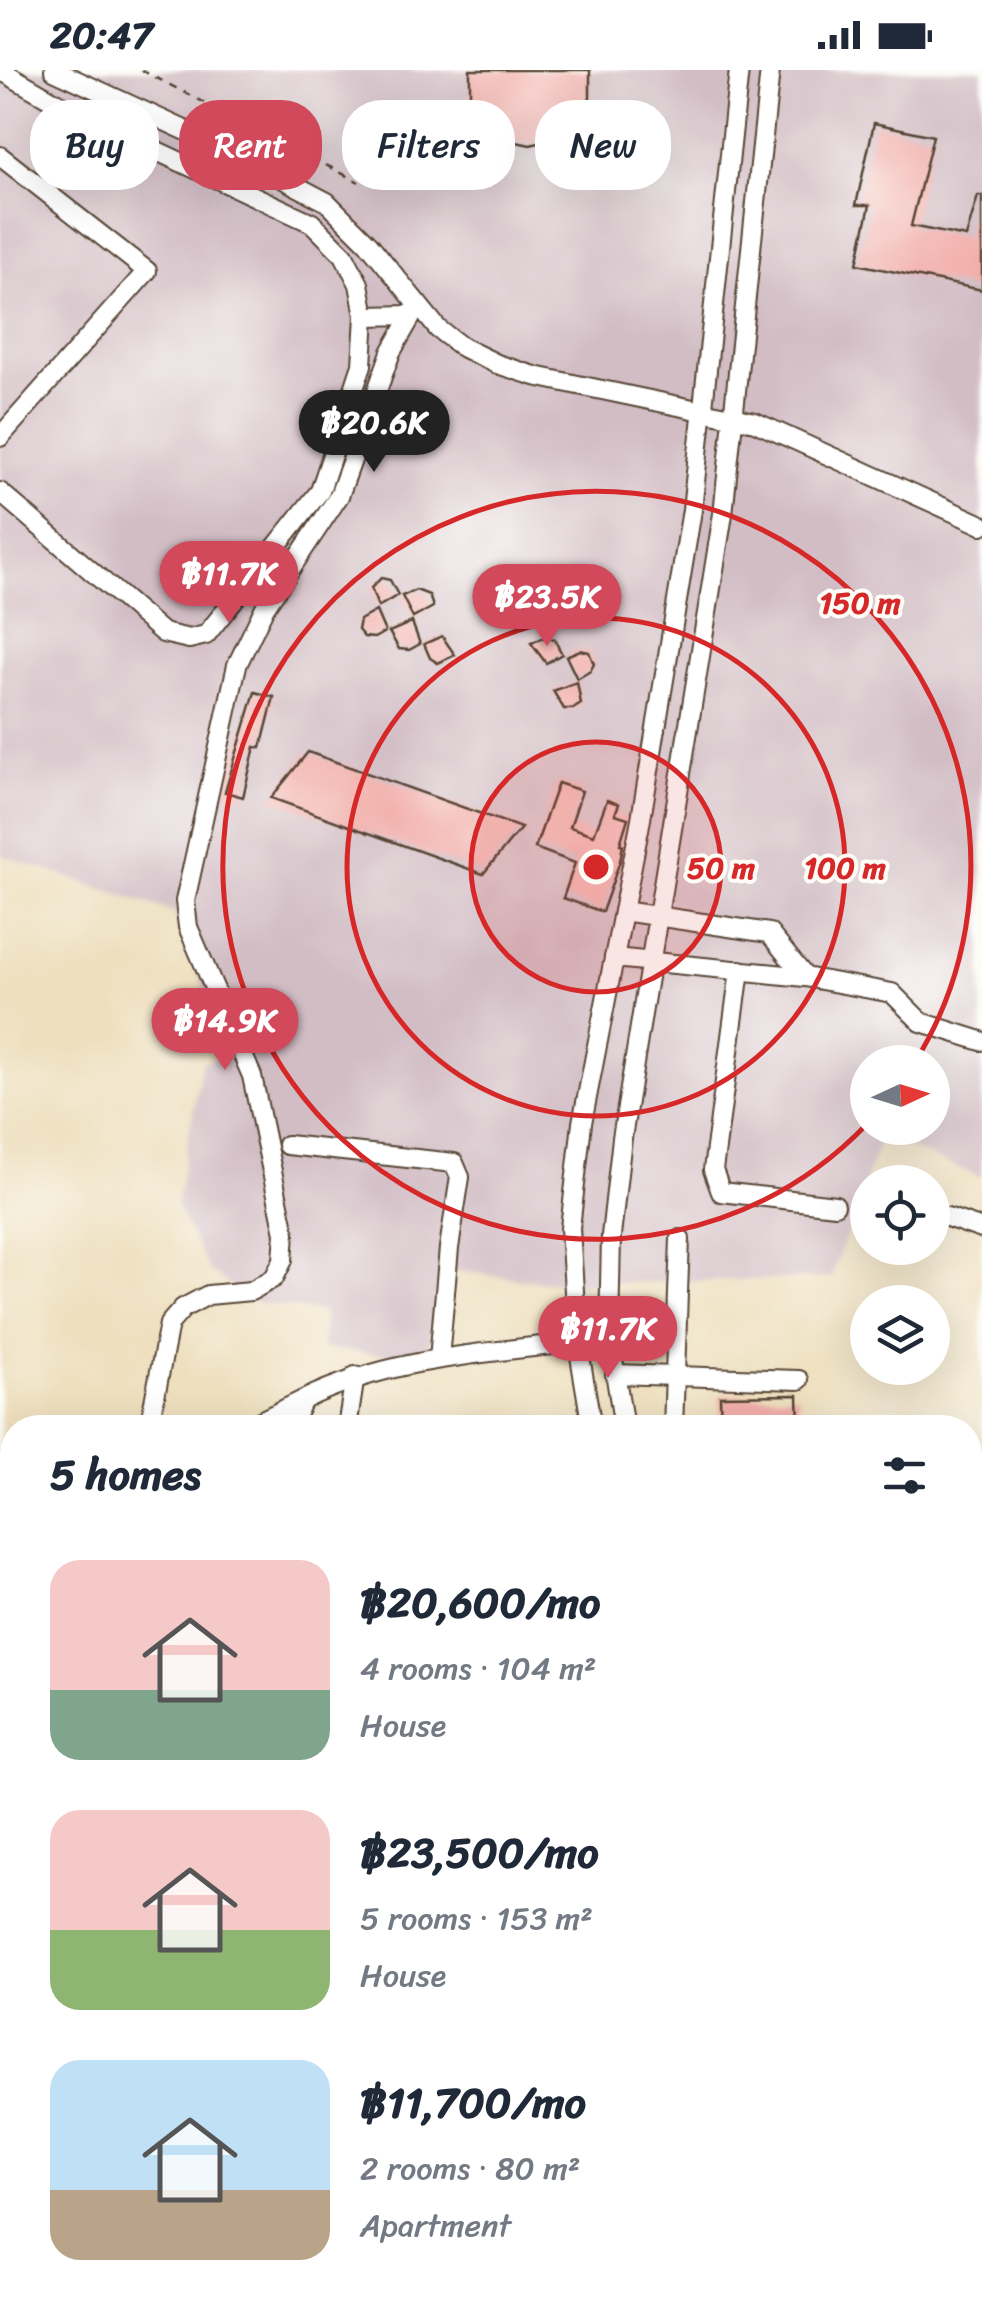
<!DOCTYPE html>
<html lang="en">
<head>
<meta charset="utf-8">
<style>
	:root { --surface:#fff; --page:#f6f6f7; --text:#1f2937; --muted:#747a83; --accent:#d1495b }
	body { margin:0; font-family:Sriracha,sans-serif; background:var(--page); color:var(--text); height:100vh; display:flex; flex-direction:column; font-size:38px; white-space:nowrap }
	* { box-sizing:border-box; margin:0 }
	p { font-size:32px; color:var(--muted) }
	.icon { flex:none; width:55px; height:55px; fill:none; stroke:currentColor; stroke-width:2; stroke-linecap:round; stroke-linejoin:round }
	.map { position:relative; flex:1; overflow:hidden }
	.drawer { position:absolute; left:0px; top:1345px; width:982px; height:892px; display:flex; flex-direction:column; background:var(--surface); border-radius:40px 40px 0 0; box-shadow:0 10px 40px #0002 }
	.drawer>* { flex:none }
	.hud { position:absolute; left:30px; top:30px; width:922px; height:90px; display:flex; gap:20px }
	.needle { width:65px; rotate:86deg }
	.controls { position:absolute; left:850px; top:975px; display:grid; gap:20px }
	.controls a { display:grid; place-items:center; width:100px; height:100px; border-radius:50%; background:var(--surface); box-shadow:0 10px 40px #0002; font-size:50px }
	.price { position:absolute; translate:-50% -85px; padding:0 22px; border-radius:35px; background:var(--accent); color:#fff; font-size:32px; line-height:65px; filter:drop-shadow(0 2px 5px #0008) }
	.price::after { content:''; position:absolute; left:50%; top:60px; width:30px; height:22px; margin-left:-15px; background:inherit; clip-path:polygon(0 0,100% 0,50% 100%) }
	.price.current { background:#222; color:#fff }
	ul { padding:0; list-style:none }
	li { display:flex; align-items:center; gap:30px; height:250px; padding:0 50px }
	li span { display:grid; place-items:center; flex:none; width:280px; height:200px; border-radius:30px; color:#555 }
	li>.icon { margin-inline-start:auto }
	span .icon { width:120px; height:120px; fill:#fffc; stroke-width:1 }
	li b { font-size:42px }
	h2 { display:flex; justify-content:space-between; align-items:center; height:120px; padding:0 50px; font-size:42px }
	.pill { padding:0 35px; border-radius:40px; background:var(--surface); box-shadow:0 10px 40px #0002; font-size:35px; line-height:90px }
	.pill.current { background:var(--accent); color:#fff }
	.status { display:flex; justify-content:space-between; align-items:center; height:70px; padding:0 50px; background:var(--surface); direction:ltr }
	.status svg { height:28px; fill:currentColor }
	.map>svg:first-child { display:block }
</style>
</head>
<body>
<div class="status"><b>20:47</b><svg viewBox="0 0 49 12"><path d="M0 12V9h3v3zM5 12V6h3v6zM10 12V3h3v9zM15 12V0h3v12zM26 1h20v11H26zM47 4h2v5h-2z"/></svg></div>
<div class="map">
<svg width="982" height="2237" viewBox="0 0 982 2237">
	<rect width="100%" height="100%" fill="#fdfcf7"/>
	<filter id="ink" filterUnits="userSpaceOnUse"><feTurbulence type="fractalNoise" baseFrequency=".01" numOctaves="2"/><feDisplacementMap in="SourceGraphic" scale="20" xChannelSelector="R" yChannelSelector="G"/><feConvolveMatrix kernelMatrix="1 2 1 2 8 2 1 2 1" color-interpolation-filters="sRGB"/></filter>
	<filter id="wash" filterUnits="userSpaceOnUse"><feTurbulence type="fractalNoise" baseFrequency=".0048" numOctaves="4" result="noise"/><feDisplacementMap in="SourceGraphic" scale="40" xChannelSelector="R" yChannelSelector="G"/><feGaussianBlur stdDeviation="2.25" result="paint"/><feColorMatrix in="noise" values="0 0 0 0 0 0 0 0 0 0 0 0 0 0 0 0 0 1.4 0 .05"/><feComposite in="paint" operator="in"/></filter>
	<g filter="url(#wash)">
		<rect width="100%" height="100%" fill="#eedfbe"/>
		<!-- industrial -->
		<path fill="#d2bdc5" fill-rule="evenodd" d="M0 0H982V1108L881 1066 831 1208 563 1214 441 1199 429 1277 394 1286 322 1278 324 1242 254 1232 209 1201 176 1135 202 992 230 985 174 842 0 785ZM868 992H932V1058H868Z"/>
		<g id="blocks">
			<!-- building -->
			<g fill="#f2aeaa">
				<path d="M470 0H590V27L578 52 557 69 530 75 503 69 482 52 470 27Z"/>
				<path d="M874 53 933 66 911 156 966 167 978 126H982V220L857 194 870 135H856Z"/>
				<path d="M381 508 390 510 398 525 378 537 371 518Z"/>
				<path d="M416 520 429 525 433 537 413 548 402 526Z"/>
				<path d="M376 541 385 562 374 568 364 567 358 560 360 550Z"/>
				<path d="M412 552 420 574 409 580 399 579 389 562Z"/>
				<path d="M442 566 455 585 438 593 430 588 424 574Z"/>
				<path d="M545 567 554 569 562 584 546 593 531 573Z"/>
				<path d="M580 580 589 582 594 594 590 601 577 609 566 586Z"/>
				<path d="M577 612 581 634 573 639H564L553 621Z"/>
				<path d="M255 622 274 627 261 678 255 677 243 727 225 722Z"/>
				<path d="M308 682 521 758 483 804 271 728Z"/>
				<path d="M558 713 582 721 570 757 594 765 607 730 619 734 615 744 628 748 620 774 623 775 620 791 602 842 563 828 575 793 535 778Z"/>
				<path d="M798 1325 799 1358H721L720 1326Z"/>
			</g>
		</g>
	</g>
	<g filter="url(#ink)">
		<use href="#blocks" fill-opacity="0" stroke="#564536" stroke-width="2.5"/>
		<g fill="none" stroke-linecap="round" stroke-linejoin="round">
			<defs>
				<g id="minor">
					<path d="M54 0 228 80 327 132 368 173 438 259 462 277 497 294 535 306 755 352 982 455"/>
					<path d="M0 86 147 201 0 367"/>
					<path d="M365 246 412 245"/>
					<path d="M0 422 163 563 189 569 206 565 320 421 362 295 365 246 359 214 344 185 312 153 73 42 0 0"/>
					<path d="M623 841 769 863 805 907"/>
					<path d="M614 888 805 907 892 923 921 952 981 971"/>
					<path d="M740 900 713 1100 721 1122 835 1135"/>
					<path d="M287 1075 454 1093 460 1107 449 1178 439 1289"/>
					<path d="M947 1147 982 1159"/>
					<path d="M615 1304 799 1310"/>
					<path d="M149 1358 169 1254 183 1238 208 1225 251 1221 274 1208 283 1190 285 1163 252 1006 188 857 185 831 237 595 265 537 339 426 391 282 418 235"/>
					<path d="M246 1358 303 1330"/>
					<path d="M290 1358 303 1330C388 1288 485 1283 578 1272"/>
					<path d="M347 1358 355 1306"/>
					<path d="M592 1358 577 1268 570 1158 582 1053 641 749 692 440 739 0"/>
					<path d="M624 1358 609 1264 611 1166 622 1068 723 444 770 0"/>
					<path d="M673 1358 680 1169"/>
					<path d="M0 1467 12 1468"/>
					<path d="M970 1482 982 1487"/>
					<path d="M970 1586 982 1591"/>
					<path d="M970 1738 982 1742"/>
					<path d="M970 1873 982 1844"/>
					<path d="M0 1947 12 1948"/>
					<path d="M970 2033 982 2055"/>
					<path d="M0 2066H12"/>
					<path d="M0 2203H12"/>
					<path d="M970 2207H982"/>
					<path d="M249 2225 251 2237"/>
					<path d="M535 2225 537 2237"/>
					<path d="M710 2225 711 2237"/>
					<path d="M103 2237V2225"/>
					<path d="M135 2237 137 2225"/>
					<path d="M269 2237 270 2225"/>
					<path d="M360 2237 362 2225"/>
					<path d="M765 2237 769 2225"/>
				</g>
			</defs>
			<!-- minor casing -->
			<use href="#minor" stroke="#564536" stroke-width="22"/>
			<!-- path -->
			<path stroke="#564536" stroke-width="2.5" stroke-dasharray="8 8" stroke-linecap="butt" d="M141 0 359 112"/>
			<!-- minor -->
			<use href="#minor" stroke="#fff" stroke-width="18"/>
		</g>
	</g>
	<!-- distance rings -->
	<circle cx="596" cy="797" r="125" fill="#d62828" fill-opacity=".12"/>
	<g fill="none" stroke="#d62828" stroke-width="5">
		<circle cx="596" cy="797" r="125"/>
		<circle cx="596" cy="797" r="249"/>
		<path d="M867 1054A374 374 0 1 1 915 992"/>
	</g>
	<circle cx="596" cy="797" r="15" fill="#d62828" stroke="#fdfcf7" stroke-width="5"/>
	<g font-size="30" text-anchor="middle" font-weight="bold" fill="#d62828" stroke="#fdfcf7" stroke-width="8" stroke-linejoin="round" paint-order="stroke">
		<text x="860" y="543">150 m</text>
		<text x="721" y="808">50 m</text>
		<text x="845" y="808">100 m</text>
	</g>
</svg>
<div class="controls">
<a><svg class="needle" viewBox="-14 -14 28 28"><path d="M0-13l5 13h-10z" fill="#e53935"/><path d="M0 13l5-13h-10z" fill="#747a83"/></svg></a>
<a><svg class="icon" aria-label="locate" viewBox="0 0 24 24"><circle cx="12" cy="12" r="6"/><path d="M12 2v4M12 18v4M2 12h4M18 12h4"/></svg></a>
<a><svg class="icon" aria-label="layers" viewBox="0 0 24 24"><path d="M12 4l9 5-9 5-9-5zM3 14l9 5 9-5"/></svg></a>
</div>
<b class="price current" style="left:374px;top:405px">฿20.6K</b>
<b class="price" style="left:229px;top:556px">฿11.7K</b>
<b class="price" style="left:547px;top:579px">฿23.5K</b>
<b class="price" style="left:225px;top:1003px">฿14.9K</b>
<b class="price" style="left:608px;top:1311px">฿11.7K</b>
<div class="hud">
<a class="pill">Buy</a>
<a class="pill current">Rent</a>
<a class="pill">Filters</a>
<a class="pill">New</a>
</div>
<section class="drawer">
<h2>5 homes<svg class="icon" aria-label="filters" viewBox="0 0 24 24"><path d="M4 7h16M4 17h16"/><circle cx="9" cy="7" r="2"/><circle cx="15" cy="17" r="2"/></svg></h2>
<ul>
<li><span style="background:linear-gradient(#f6c9c9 65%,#7fa58c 0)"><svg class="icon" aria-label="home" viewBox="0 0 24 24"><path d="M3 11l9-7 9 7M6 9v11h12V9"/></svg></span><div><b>฿20,600/mo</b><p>4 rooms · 104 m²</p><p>House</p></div></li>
<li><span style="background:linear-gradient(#f6c9c9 60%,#8fb573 0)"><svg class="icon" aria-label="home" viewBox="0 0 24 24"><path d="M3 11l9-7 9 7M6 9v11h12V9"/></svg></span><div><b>฿23,500/mo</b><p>5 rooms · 153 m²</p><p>House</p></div></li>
<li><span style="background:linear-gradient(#bfe0f5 65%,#b9a48a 0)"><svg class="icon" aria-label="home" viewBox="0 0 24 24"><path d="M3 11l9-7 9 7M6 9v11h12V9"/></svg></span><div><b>฿11,700/mo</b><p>2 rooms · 80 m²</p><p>Apartment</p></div></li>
</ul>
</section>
</div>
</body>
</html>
